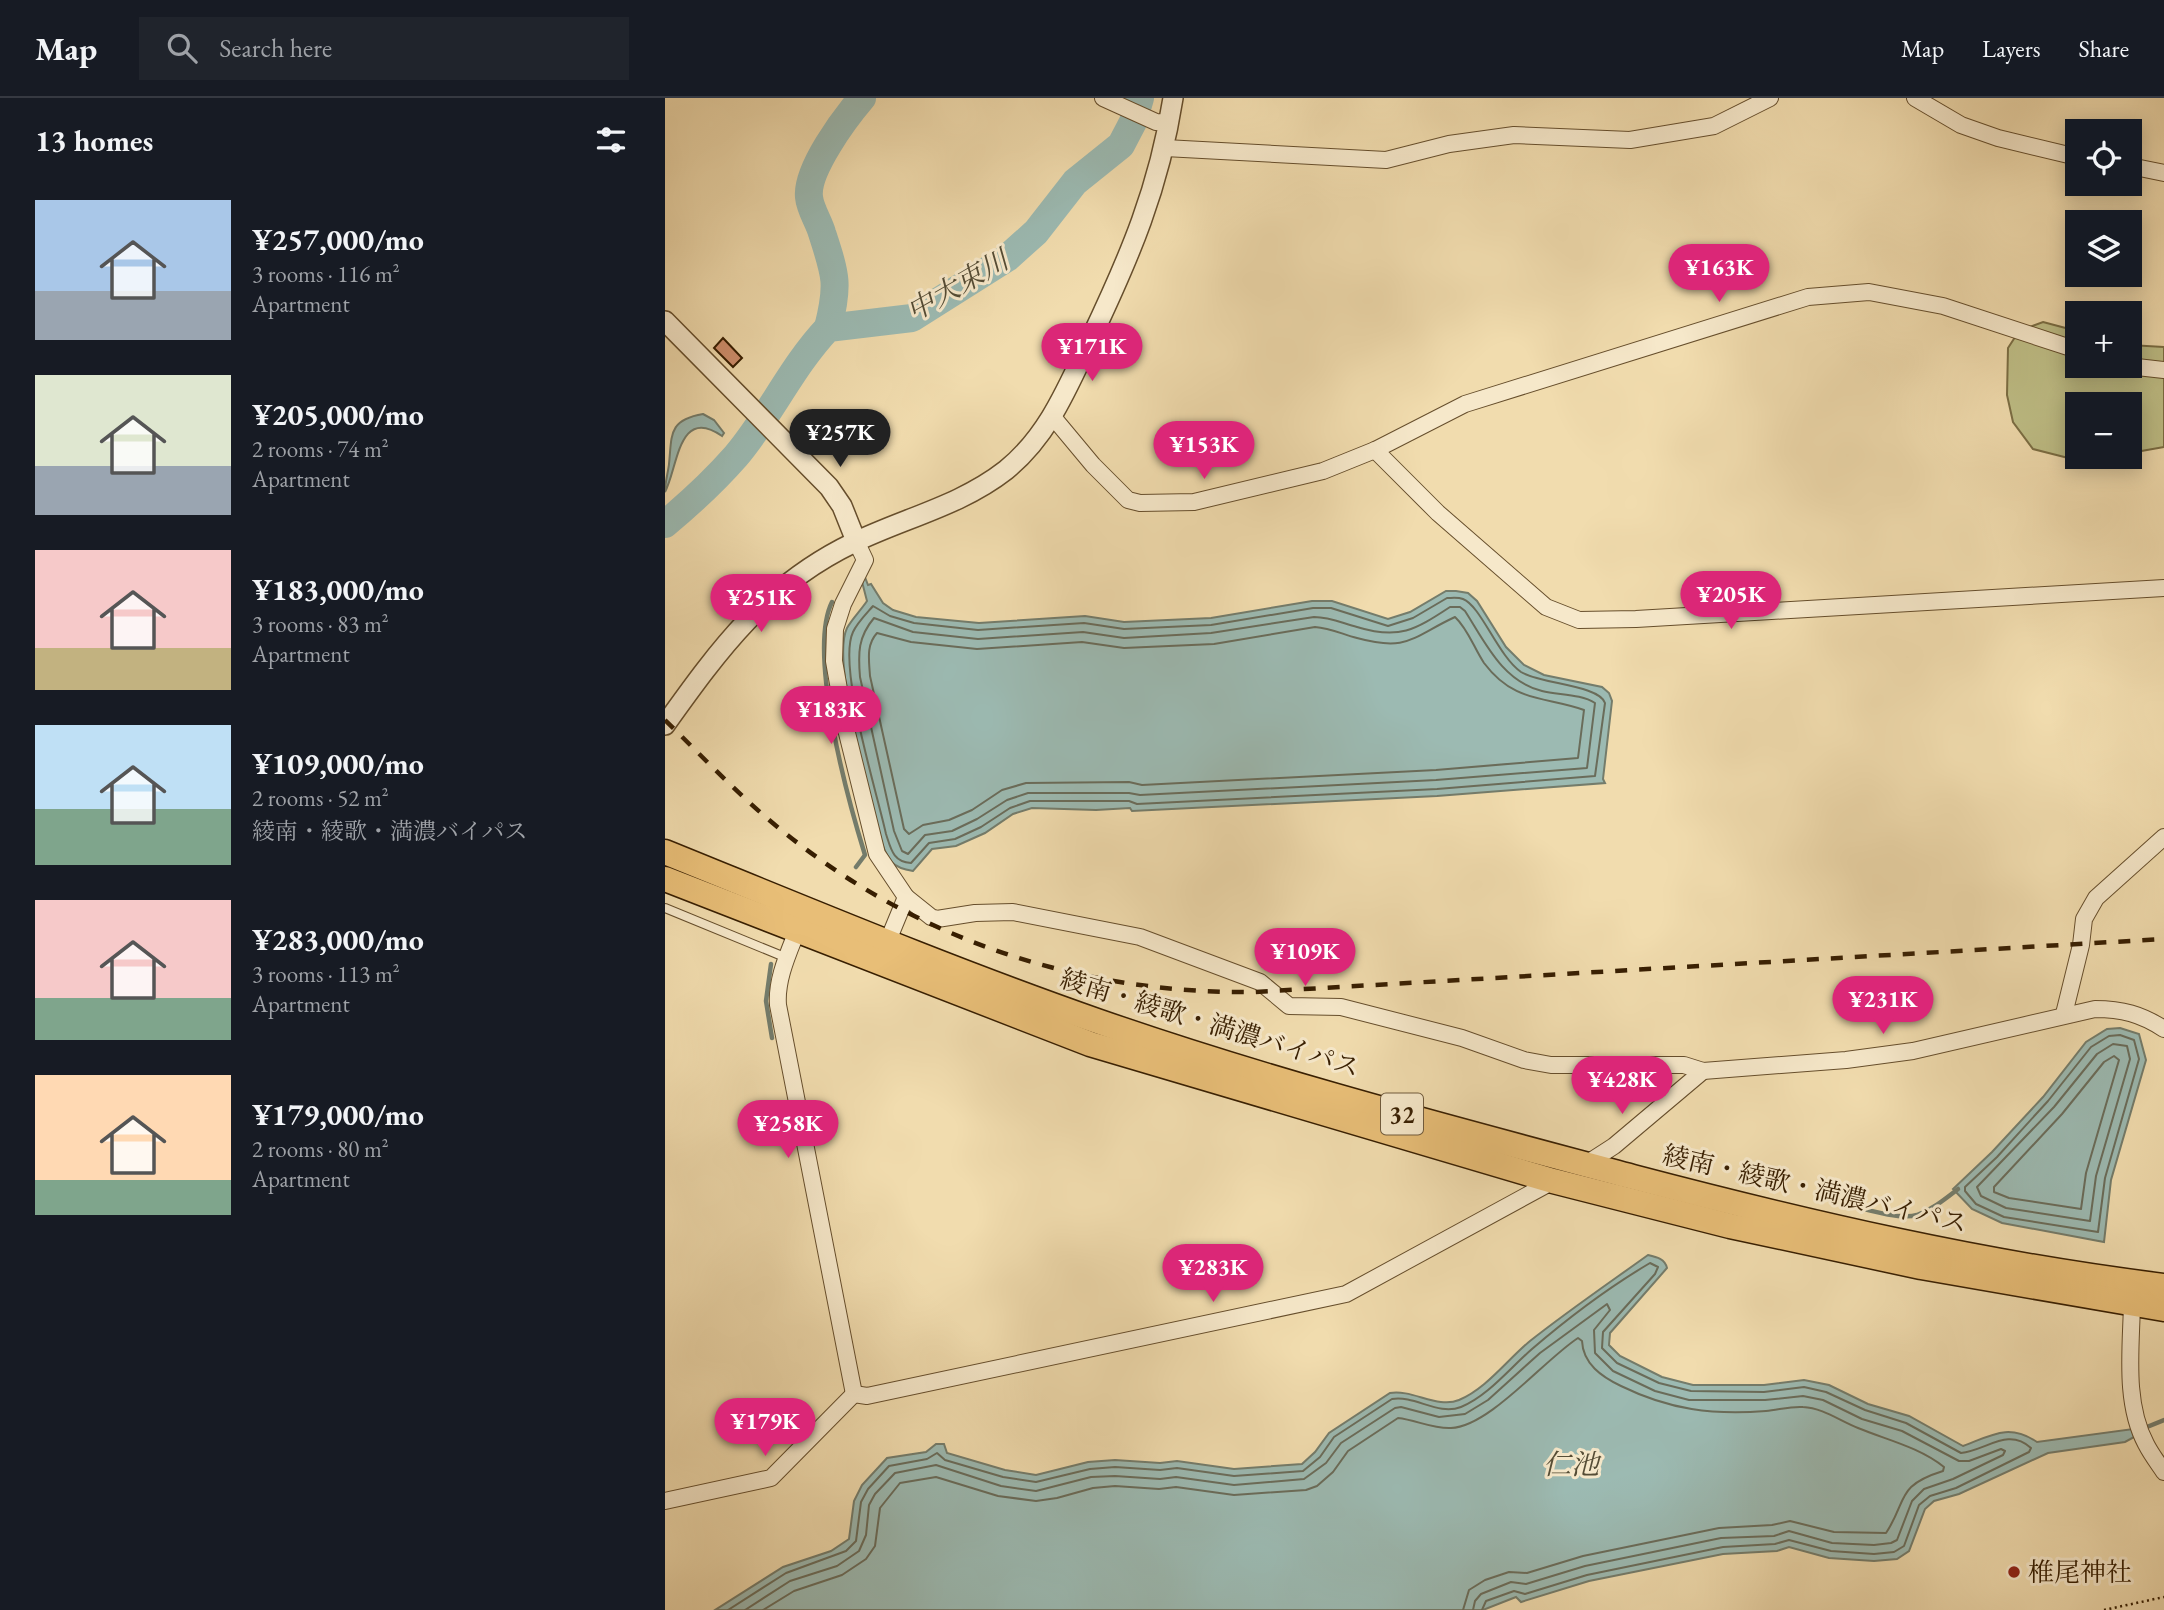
<!DOCTYPE html>
<html lang="en">
<head>
<meta charset="utf-8">
<style>
	:root { --surface:#171b24; --page:#20242c; --text:#f1f3f6; --muted:#9ea1a6; --line:#363941; --accent:#db2777 }
	body { margin:0; font-family:"EB Garamond","Noto Serif JP",serif; background:var(--page); color:var(--text); height:100vh; display:flex; flex-direction:column; font-size:26px; white-space:nowrap }
	* { box-sizing:border-box; margin:0 }
	p { font-size:23px; color:var(--muted) }
	.icon { flex:none; width:38px; height:38px; fill:none; stroke:currentColor; stroke-width:2; stroke-linecap:round; stroke-linejoin:round }
	.map { position:relative; flex:1; overflow:hidden }
	.drawer { display:flex; flex-direction:column; background:var(--surface); width:665px }
	.drawer>* { flex:none }
	.buttons { position:absolute; left:1400px; top:21px; display:grid; gap:14px }
	.buttons a { display:grid; place-items:center; width:77px; height:77px; border-radius:0px; background:var(--surface); box-shadow:0 4px 18px #0003; font-size:35px }
	.price { position:absolute; translate:-50% -60px; padding:0 16px; border-radius:24px; background:var(--accent); color:#fff; font-size:23px; line-height:46px; filter:drop-shadow(0 2px 4px #0008) }
	.price::after { content:''; position:absolute; left:50%; top:42px; width:21px; height:16px; margin-left:-10px; background:inherit; clip-path:polygon(0 0,100% 0,50% 100%) }
	.price.on { background:#222; color:#fff }
	ul { padding:0; list-style:none }
	li { display:flex; align-items:center; gap:21px; height:175px; padding:0 35px }
	li span { display:grid; place-items:center; flex:none; width:196px; height:140px; border-radius:0px; color:#555 }
	li>.icon { margin-inline-start:auto }
	span .icon { width:84px; height:84px; fill:#fffc; stroke-width:1 }
	li b { font-size:30px }
	h2 { display:flex; justify-content:space-between; align-items:center; height:84px; padding:0 35px; font-size:30px }
	header { display:flex; align-items:center; gap:42px; box-sizing:border-box; height:98px; padding:0 35px; background:var(--surface); border-bottom:2px solid var(--line) }
	header strong { font-size:33px }
	nav { display:flex; gap:38px; margin-inline-start:auto; font-size:24px }
	.search { width:490px; height:63px; background:var(--page); display:flex; align-items:center; gap:18px; box-sizing:border-box; padding:0 24px; border-radius:0px; color:var(--muted); font-size:26px }
	main { display:flex; flex:1; min-height:0 }
	.map>svg:first-child { display:block }
</style>
</head>
<body>
<header>
<strong>Map</strong>
<div class="search"><svg class="icon" aria-label="search" viewBox="0 0 24 24"><circle cx="10" cy="10" r="6"/><path d="M15 15l6 6"/></svg>Search here</div>
<nav><a>Map</a><a>Layers</a><a>Share</a></nav>
</header>
<main>
<section class="drawer">
<h2>13 homes<svg class="icon" aria-label="filters" viewBox="0 0 24 24"><path d="M4 7h16M4 17h16"/><circle cx="9" cy="7" r="2"/><circle cx="15" cy="17" r="2"/></svg></h2>
<ul>
<li><span style="background:linear-gradient(#a9c7e8 65%,#9aa5b1 0)"><svg class="icon" aria-label="home" viewBox="0 0 24 24"><path d="M3 11l9-7 9 7M6 9v11h12V9"/></svg></span><div><b>¥257,000/mo</b><p>3 rooms · 116 m²</p><p>Apartment</p></div></li>
<li><span style="background:linear-gradient(#dfe7d0 65%,#9aa5b1 0)"><svg class="icon" aria-label="home" viewBox="0 0 24 24"><path d="M3 11l9-7 9 7M6 9v11h12V9"/></svg></span><div><b>¥205,000/mo</b><p>2 rooms · 74 m²</p><p>Apartment</p></div></li>
<li><span style="background:linear-gradient(#f6c9c9 70%,#c2b280 0)"><svg class="icon" aria-label="home" viewBox="0 0 24 24"><path d="M3 11l9-7 9 7M6 9v11h12V9"/></svg></span><div><b>¥183,000/mo</b><p>3 rooms · 83 m²</p><p>Apartment</p></div></li>
<li><span style="background:linear-gradient(#bfe0f5 60%,#7fa58c 0)"><svg class="icon" aria-label="home" viewBox="0 0 24 24"><path d="M3 11l9-7 9 7M6 9v11h12V9"/></svg></span><div><b>¥109,000/mo</b><p>2 rooms · 52 m²</p><p>綾南・綾歌・満濃バイパス</p></div></li>
<li><span style="background:linear-gradient(#f6c9c9 70%,#7fa58c 0)"><svg class="icon" aria-label="home" viewBox="0 0 24 24"><path d="M3 11l9-7 9 7M6 9v11h12V9"/></svg></span><div><b>¥283,000/mo</b><p>3 rooms · 113 m²</p><p>Apartment</p></div></li>
<li><span style="background:linear-gradient(#ffd9b3 75%,#7fa58c 0)"><svg class="icon" aria-label="home" viewBox="0 0 24 24"><path d="M3 11l9-7 9 7M6 9v11h12V9"/></svg></span><div><b>¥179,000/mo</b><p>2 rooms · 80 m²</p><p>Apartment</p></div></li>
</ul>
</section>
<div class="map">
<svg width="1499" height="1512" viewBox="0 0 1499 1512">
	<rect width="100%" height="100%" fill="#f1dcae"/>
	<filter id="stains"><feTurbulence type="fractalNoise" baseFrequency=".00286" numOctaves="4"/><feColorMatrix values="0 0 0 0 .2 0 0 0 0 .09 0 0 0 0 .02 0 0 0 .5 -.17"/></filter>
	<radialGradient id="worn" r=".72"><stop offset=".6" stop-color="#630" stop-opacity="0"/><stop offset="1" stop-color="#630" stop-opacity=".3"/></radialGradient>
	<!-- green -->
	<path fill="#bfbf87" stroke="#7b6e44" stroke-width="2" d="M1378 224 1412 233V268H1465V247L1499 249V349L1465 355V306H1412V359H1436L1411 362 1368 351 1348 324 1342 297 1343 250 1354 233Z"/>
	<!-- water -->
	<g fill="#9cbab2" stroke="#747c6b" stroke-width="2">
		<path d="M38 316 49 322 59 335 57 338C13 307 13 370 0 394 0 384 3 375 4 366 7 337 3 322 38 316Z"/>
		<path d="M198 474 203 487 206 486 218 505 228 512 251 519 314 525 420 518 459 524 546 520 647 503H667L723 521 745 514 781 493H791L803 495 812 503 841 549 859 567 879 577 937 589 944 595 947 603 938 681 940 685 772 698 467 713 465 710 431 712 367 710 348 716 320 735 291 748 267 751 248 773C223 769 223 760 214 738 205 697 166 563 182 530 187 521 196 512 202 503L195 476Z"/>
		<path d="M1455 930 1474 936 1481 962 1446 1082 1439 1144 1337 1125 1307 1111 1288 1091 1327 1054 1378 999 1421 944 1442 931Z"/>
		<path d="M983 1157C992 1159 1000 1161 1002 1170L945 1235 944 1247 955 1258 997 1279 1028 1287H1099L1139 1282 1164 1287 1203 1306 1244 1318 1298 1348C1327 1337 1344 1325 1372 1344L1468 1331 1471 1338 1460 1344 1383 1355 1294 1396 1269 1403 1260 1411 1244 1453 1232 1461 1209 1463 1164 1460 1124 1449 1112 1453 1058 1456 924 1483 856 1504 851 1499 818 1512H50L118 1469 166 1453 184 1441 189 1403 197 1387 222 1360 261 1354 271 1346H279L282 1355 340 1372 371 1377 423 1364 450 1362 495 1365 512 1363 569 1371 637 1366 650 1354 664 1335 725 1295C747 1291 773 1311 794 1302 821 1291 842 1262 865 1243 903 1213 944 1185 983 1157Z"/>
	</g>
	<g fill="none" stroke-linecap="round" stroke-linejoin="round">
		<!-- shore -->
		<g stroke="#6a6c5a" stroke-width="2">
			<path d="M782 500C787 500 793 499 798 501 816 508 833 558 856 574 875 586 934 587 940 605L930 678 772 691 472 706 464 703H365L345 710 316 729 290 741 264 745 246 765C228 764 226 751 221 736 212 694 172 568 188 534 192 525 202 515 208 508L225 518 249 525 313 532 419 525 459 531 546 527 648 510H666L723 528 748 520Z"/>
			<path d="M785 509H795L800 513C820 544 837 583 877 593 894 597 916 596 930 605L922 670 771 682 475 697 464 695H363L342 702 312 721 287 733 260 737 243 756 237 753 229 733 195 579C193 555 193 539 209 520L248 534 313 541 418 534 459 540 546 535 649 519C665 519 677 525 692 529 734 542 750 532 785 509Z"/>
			<path d="M790 519C803 531 809 550 819 565 849 605 879 598 919 612L913 660 771 672 477 687 464 684 361 685 337 692 307 712 284 722 258 727 244 736 239 731 205 578C204 562 201 547 212 535L246 544 312 551 417 544 459 550 549 546 650 529C665 530 677 536 692 540 743 554 747 539 790 519Z"/>
			<path d="M1455 937 1469 942 1474 961 1440 1080 1433 1134 1339 1119 1311 1106 1300 1093V1089L1332 1059 1383 1003 1426 949 1444 938Z"/>
			<path d="M1448 946 1462 948 1465 961 1431 1078 1425 1123 1341 1110 1316 1098 1312 1089 1389 1009 1432 956Z"/>
			<path d="M1449 958 1454 962 1421 1075 1416 1111 1344 1100 1329 1094V1089L1397 1016 1439 964Z"/>
			<path d="M63 1512 121 1475 181 1453 191 1443 196 1404 203 1391 224 1368 262 1361 272 1355 280 1362 338 1379 371 1384 425 1371 450 1369 495 1372 512 1370 569 1378 638 1373 655 1359 669 1339 727 1301C750 1297 773 1318 796 1309 823 1298 845 1270 867 1251 902 1221 946 1188 985 1165L993 1169 990 1176 938 1234 937 1250 952 1265 994 1285 1026 1293 1099 1294 1139 1289 1161 1294 1200 1312 1241 1325 1296 1355C1322 1352 1343 1329 1366 1350L1364 1354 1291 1390 1265 1398 1254 1407 1239 1448 1229 1454 1209 1456 1166 1453 1124 1442 1110 1446 1058 1449 922 1477 860 1496 849 1493 821 1503 817 1512"/>
			<path d="M80 1512 125 1483 172 1468 194 1453 201 1437 204 1407 210 1396 230 1375 271 1367 336 1388 371 1393 426 1379 450 1378 495 1381 511 1379 569 1387 639 1381 661 1365 676 1345 730 1310 736 1309 774 1319 800 1316 823 1302 875 1255 942 1206 945 1212 929 1232 930 1255 948 1273 990 1293 1024 1302H1100L1138 1298 1158 1302 1197 1321 1237 1333 1294 1363H1304L1336 1351 1340 1353 1338 1357 1288 1381 1259 1391 1247 1403 1232 1442 1226 1445 1209 1447 1167 1445 1124 1433 1109 1438 1056 1440 920 1468 861 1486 846 1484 816 1496 810 1503 808 1512"/>
			<path d="M98 1512 129 1493 177 1477 201 1461 210 1448 215 1410 235 1385 271 1379 333 1398 371 1403 392 1400 428 1390 450 1388 494 1391 511 1389 569 1397 641 1392 652 1388 668 1374 683 1353 733 1320C751 1322 768 1331 786 1330 824 1329 879 1262 913 1240L917 1243C918 1266 937 1279 956 1288 1005 1312 1047 1317 1101 1313 1113 1312 1126 1308 1138 1309 1158 1310 1175 1323 1193 1330 1222 1342 1254 1349 1279 1369L1278 1373C1230 1388 1243 1402 1221 1435L1169 1434 1125 1423 1107 1427 1054 1430 918 1458 862 1475 844 1474 820 1482 804 1492 798 1512"/>
		</g>
		<!-- stream -->
		<g stroke="#747c6b" stroke-width="4.5">
			<path d="M167 504C142 554 183 702 200 757L191 769"/>
			<path d="M106 866 101 903 107 940"/>
			<path d="M1166 1103C1187 1107 1233 1123 1252 1117 1268 1111 1280 1101 1293 1091"/>
			<path d="M1477 1331 1499 1322"/>
		</g>
		<!-- river -->
		<g stroke="#9cbab2" stroke-width="28">
			<path d="M163 230C174 186 171 178 157 135 154 124 145 111 144 99 141 72 180 20 197 0"/>
			<path d="M0 426C24 406 50 382 71 358 105 318 126 269 163 230L247 220 342 160 371 134 410 84 456 47 468 24 475 0"/>
		</g>
	</g>
	<!-- building -->
	<path fill="#cf8f6d" stroke="#371e01" stroke-width="2" d="M58 240 77 260 68 269 49 250Z"/>
	<g fill="none" stroke-linecap="round" stroke-linejoin="round">
		<defs>
			<path id="service" d="M0 810 122 860"/>
			<g id="minor">
				<path d="M438 0 491 24 504 25"/>
				<path d="M1250 0 1296 27 1333 40 1412 59"/>
				<path d="M500 50 721 62 784 46 849 37 965 42 1049 28 1105 0"/>
				<path d="M1465 68 1499 75"/>
				<path d="M1463 268 1499 272"/>
				<path d="M388 319 428 367 463 402 475 405 529 404 658 373 710 352 800 306 1143 199 1204 194 1278 208 1412 252"/>
				<path d="M710 352 773 415 881 509 914 522 971 521 1499 490"/>
				<path d="M191 443 200 462 178 506 170 531 169 563 181 631 212 756 241 799 222 845"/>
				<path d="M241 799 266 819 272 821 310 815 348 814 475 839 595 884 624 908 676 909 797 940 859 962 886 967H1019L1038 973 1181 962 1248 953 1430 911C1457 911 1476 916 1499 931"/>
				<path d="M132 833C123 856 111 882 113 907L189 1296"/>
				<path d="M1399 916 1416 847 1419 821 1431 800 1499 739"/>
				<path d="M918 1068 949 1048 1038 973"/>
				<path d="M1467 1206C1466 1251 1459 1305 1481 1346 1486 1356 1493 1365 1499 1374"/>
				<path d="M189 1296 202 1298 681 1196 892 1081"/>
				<path d="M0 1403 106 1380 189 1296"/>
			</g>
			<g id="tertiary">
				<path d="M0 223 164 389 177 408 191 443"/>
				<path d="M0 627C55 550 101 487 188 445 239 420 295 408 341 372 384 337 403 288 426 240 465 158 494 90 508 0"/>
			</g>
			<g id="trunk">
				<path d="M0 754C143 812 286 872 432 923 607 984 789 1031 968 1079 1143 1125 1319 1166 1499 1188"/>
				<path d="M0 781 425 946 888 1083 1065 1128 1256 1169 1499 1211"/>
			</g>
		</defs>
		<!-- service casing -->
		<use href="#service" stroke="#664e2c" stroke-width="10"/>
		<!-- minor casing -->
		<use href="#minor" stroke="#664e2c" stroke-width="18"/>
		<!-- tertiary casing -->
		<use href="#tertiary" stroke="#664e2c" stroke-width="22"/>
		<!-- trunk casing -->
		<use href="#trunk" stroke="#371e01" stroke-width="27"/>
		<!-- path -->
		<path stroke="#371e01" stroke-width="2.5" stroke-dasharray="2 3.5" stroke-linecap="butt" d="M1439 1512 1499 1499"/>
		<!-- service -->
		<use href="#service" stroke="#f6e8ca" stroke-width="8"/>
		<!-- minor -->
		<use href="#minor" stroke="#f6e8ca" stroke-width="16"/>
		<!-- tertiary -->
		<use href="#tertiary" stroke="#f6e8ca" stroke-width="19"/>
		<!-- trunk -->
		<use href="#trunk" stroke="#e8be77" stroke-width="24"/>
		<!-- rail -->
		<path stroke="#371e01" stroke-width="4.5" stroke-dasharray="12 12" stroke-linecap="butt" d="M0 622C39 660 77 701 120 735 254 843 418 896 589 894L1499 841"/>
	</g>
	<!-- markers -->
	<circle fill="#8f2418" stroke="#f6e8ca" stroke-width="2.5" cx="1349" cy="1474" r="7"/>
	<g text-anchor="middle" dominant-baseline="central" stroke-width="6" stroke-linejoin="round" paint-order="stroke">
		<!-- shield labels -->
		<rect fill="#f6e8ca" stroke="#705b3d" stroke-width="2" x="716" y="995.5" width="42" height="41" rx="5"/>
		<g font-size="24" font-weight="bold" fill="#371e01">
			<text x="737" y="1016">32</text>
		</g>
		<!-- street labels -->
		<g font-size="26" fill="#371e01" stroke="#f6e8ca">
			<text transform="translate(545 925) rotate(17)">綾南・綾歌・満濃バイパス</text>
			<text transform="translate(1150 1091) rotate(13)">綾南・綾歌・満濃バイパス</text>
		</g>
		<!-- poi labels -->
		<g font-size="26" fill="#371e01" stroke="#f6e8ca" text-anchor="start">
			<text x="1363" y="1474">椎尾神社</text>
		</g>
		<!-- water labels -->
		<g font-size="28" font-style="italic" fill="#554d36" stroke="#f6e8ca">
			<text transform="translate(292 187) rotate(-30)">中大束川</text>
			<text x="906" y="1366">仁池</text>
		</g>
	</g>
	<rect width="100%" height="100%" filter="url(#stains)"/>
	<rect width="100%" height="100%" fill="url(#worn)"/>
</svg>
<div class="buttons">
<a><svg class="icon" aria-label="locate" viewBox="0 0 24 24"><circle cx="12" cy="12" r="6"/><path d="M12 2v4M12 18v4M2 12h4M18 12h4"/></svg></a>
<a><svg class="icon" aria-label="layers" viewBox="0 0 24 24"><path d="M12 4l9 5-9 5-9-5zM3 14l9 5 9-5"/></svg></a>
<a>+</a>
<a>−</a>
</div>
<b class="price" style="left:1054px;top:206px">¥163K</b>
<b class="price" style="left:427px;top:285px">¥171K</b>
<b class="price on" style="left:175px;top:371px">¥257K</b>
<b class="price" style="left:539px;top:383px">¥153K</b>
<b class="price" style="left:1066px;top:533px">¥205K</b>
<b class="price" style="left:96px;top:536px">¥251K</b>
<b class="price" style="left:166px;top:648px">¥183K</b>
<b class="price" style="left:640px;top:890px">¥109K</b>
<b class="price" style="left:1218px;top:938px">¥231K</b>
<b class="price" style="left:957px;top:1018px">¥428K</b>
<b class="price" style="left:123px;top:1062px">¥258K</b>
<b class="price" style="left:548px;top:1206px">¥283K</b>
<b class="price" style="left:100px;top:1360px">¥179K</b>
</div>
</main>
</body>
</html>
